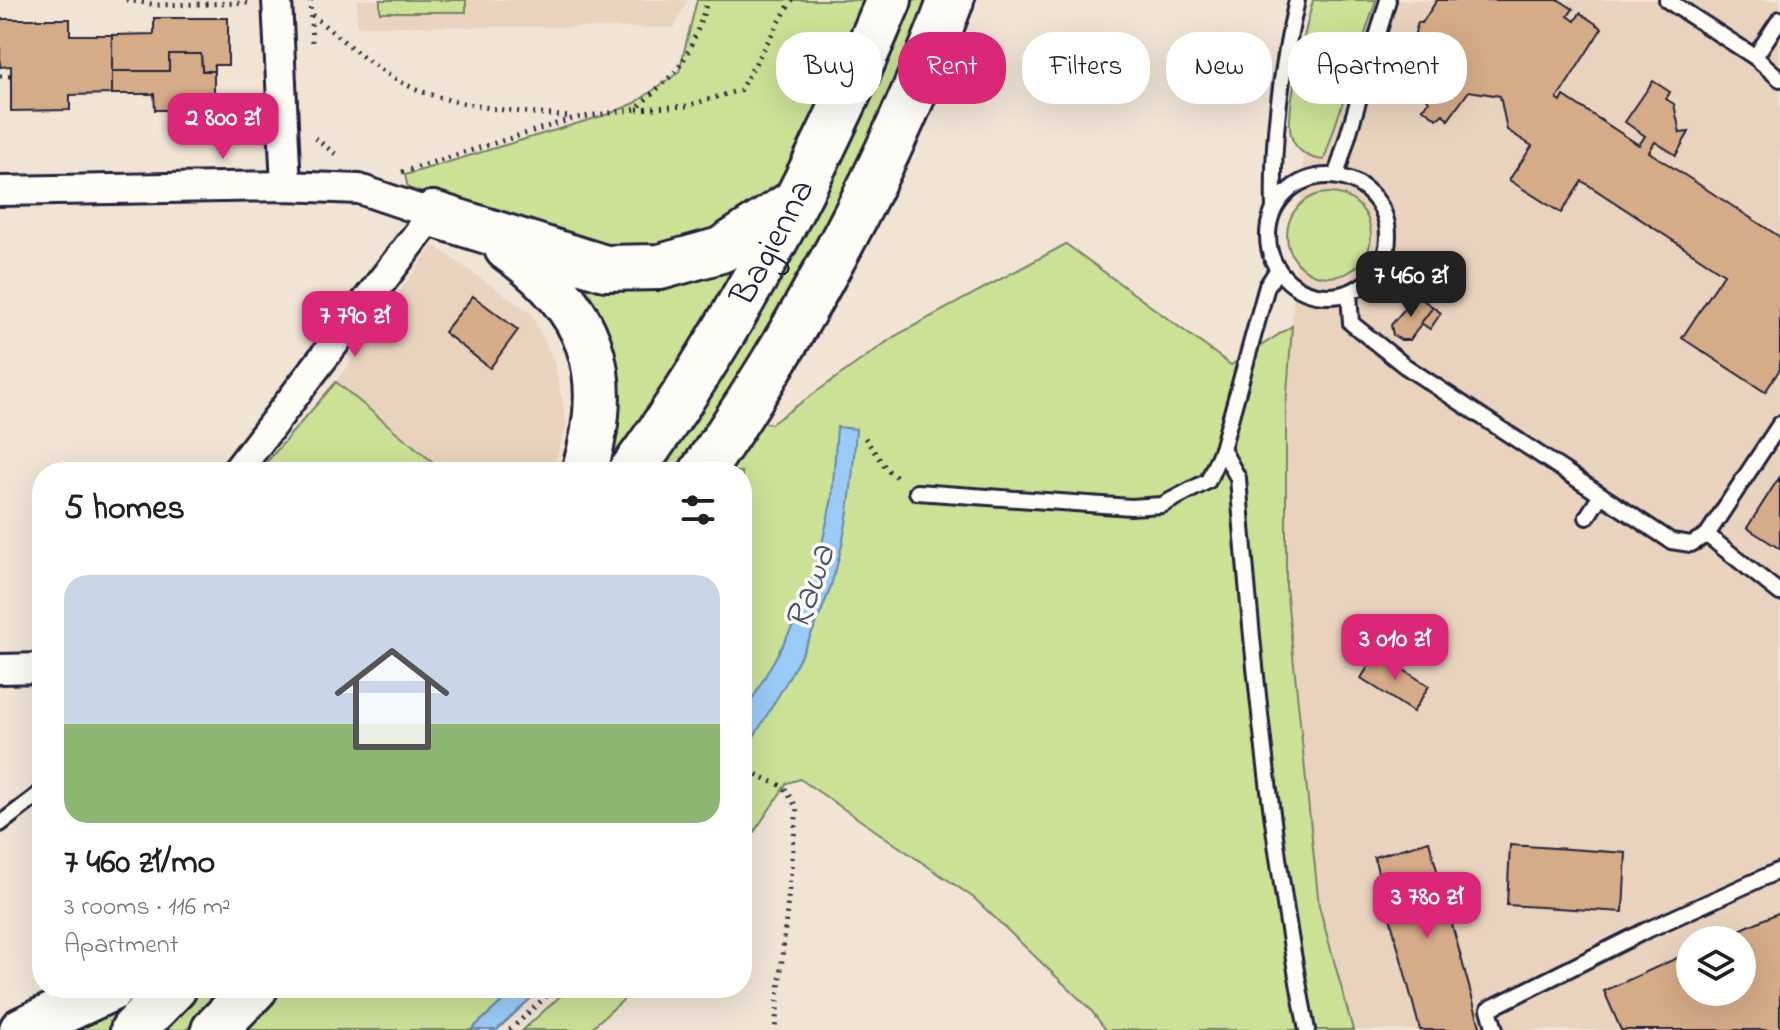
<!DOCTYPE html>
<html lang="en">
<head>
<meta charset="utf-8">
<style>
	:root { --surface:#fff; --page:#f2f2f2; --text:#202124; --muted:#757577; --accent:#db2777 }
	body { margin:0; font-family:"Indie Flower",sans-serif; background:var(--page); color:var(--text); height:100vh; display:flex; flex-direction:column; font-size:30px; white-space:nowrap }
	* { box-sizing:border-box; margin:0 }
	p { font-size:26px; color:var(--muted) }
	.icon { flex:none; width:44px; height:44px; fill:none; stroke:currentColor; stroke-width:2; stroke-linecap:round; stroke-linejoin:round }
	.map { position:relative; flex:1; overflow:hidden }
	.sheet { position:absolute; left:32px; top:462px; width:720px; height:536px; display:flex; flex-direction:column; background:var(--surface); border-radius:32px; box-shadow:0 8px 32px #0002 }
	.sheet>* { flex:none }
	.top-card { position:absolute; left:776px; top:32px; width:760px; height:72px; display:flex; gap:16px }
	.tools { position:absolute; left:1676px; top:926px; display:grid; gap:16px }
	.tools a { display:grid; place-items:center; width:80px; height:80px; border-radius:50%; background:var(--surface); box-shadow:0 8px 32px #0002; font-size:40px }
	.price { position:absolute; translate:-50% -68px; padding:0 18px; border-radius:16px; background:var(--accent); color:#fff; font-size:26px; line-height:52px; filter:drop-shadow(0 2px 4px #0008) }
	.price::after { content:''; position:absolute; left:50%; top:48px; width:24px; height:18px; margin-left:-12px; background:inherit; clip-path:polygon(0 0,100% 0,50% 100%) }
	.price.active { background:#222; color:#fff }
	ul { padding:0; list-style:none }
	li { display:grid; align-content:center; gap:16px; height:424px; padding:0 32px }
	li span { display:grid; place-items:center; height:248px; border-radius:24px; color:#555 }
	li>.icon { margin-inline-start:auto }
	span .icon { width:144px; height:144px; fill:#fffc; stroke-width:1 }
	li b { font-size:34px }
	h2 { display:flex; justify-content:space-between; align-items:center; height:96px; padding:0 32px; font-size:34px }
	.pill { padding:0 28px; border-radius:32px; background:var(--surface); box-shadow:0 8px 32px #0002; font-size:28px; line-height:72px }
	.pill.active { background:var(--accent); color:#fff }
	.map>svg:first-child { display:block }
</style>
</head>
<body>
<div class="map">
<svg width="1780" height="1030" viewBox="0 0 1780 1030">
	<rect width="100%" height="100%" fill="#f1e4d5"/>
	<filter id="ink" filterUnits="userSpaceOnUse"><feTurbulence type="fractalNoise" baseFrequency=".0125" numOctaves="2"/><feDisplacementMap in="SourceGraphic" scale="16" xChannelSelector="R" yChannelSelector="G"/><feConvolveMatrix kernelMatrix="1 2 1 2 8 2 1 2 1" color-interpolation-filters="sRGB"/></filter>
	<g filter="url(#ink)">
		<!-- built -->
		<g fill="#e9d3be" fill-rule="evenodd">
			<path d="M357 0H688L674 28 357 26Z"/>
			<path d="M1333 0H1780V1030H1353L1319 906 1286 587V407L1308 97ZM1690 940H1742V992H1690Z"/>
			<path d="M433 245 531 313 555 363 567 426 551 472H445L336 382Z"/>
		</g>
		<!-- green -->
		<g fill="#cae196" stroke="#768268" stroke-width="2">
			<rect x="380" y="0" width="86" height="12"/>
			<path d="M697 0H868L781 182 733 224 638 253 548 238 408 188 405 175 609 114 635 103 679 72Z"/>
			<path d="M910 0H929C863 166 779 325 678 472H654Z"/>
			<path d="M1313 0H1376L1324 160C1310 159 1295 151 1291 135 1285 109 1306 29 1313 0Z"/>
			<circle cx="1329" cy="235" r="42"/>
			<path d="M1066 244 1231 365 1292 326 1286 407V587L1319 906 1353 1030H1106L1090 1009 974 898 800 779 787 783 742 850V783L746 776 742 773V472H725L759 421 771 424 895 336Z"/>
			<path d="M741 260 683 360 614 457 616 414 574 280Z"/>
			<path d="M336 382 445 472H258Z"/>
			<path d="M201 988H227L186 1030H161Z"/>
			<path d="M283 988H517L471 1030H242Z"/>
			<path d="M569 988H637L589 1030H523Z"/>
			<path d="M135 992 139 993 137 999 108 1030H62Z"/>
		</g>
		<!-- water -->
		<g fill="#99cbf6" stroke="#6987ab" stroke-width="2">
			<path d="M837 427 856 429C852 491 846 552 822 610 801 662 770 709 742 757V718L798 617 819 558 832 498Z"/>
			<path d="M517 988H542L497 1030H471Z"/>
		</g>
		<!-- building -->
		<g fill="#d6ab87" stroke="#22223b" stroke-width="2">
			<path d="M1437 0H1559L1573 9 1568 16 1575 21 1580 13 1602 28 1557 99 1561 102 1564 96 1639 145 1645 136 1625 122 1653 81 1670 92 1666 99 1674 104 1680 133 1689 132 1676 155 1655 142 1649 152 1780 237V369L1765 392 1682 338 1724 274 1582 181 1561 213 1509 180 1532 146 1507 130 1500 96 1469 91 1448 120 1443 114 1437 119 1422 108 1429 102 1413 69 1412 44 1418 22 1422 23Z"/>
			<path d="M154 18H228V65H214V71H202L201 54H169V71H112V35L154 34Z"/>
			<path d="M0 19H70V35H112V94L70 95V110L11 111V66L0 67Z"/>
			<path d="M169 54H201L202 71H214V110H155L154 94H112V71H169Z"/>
			<path d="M1416 295 1433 307 1410 340H1401L1393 335 1391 325Z"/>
			<path d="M473 296 518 330 490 368 444 332Z"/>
			<path d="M1433 307 1441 313 1430 329 1421 323Z"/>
			<path d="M1780 476V549L1747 528Z"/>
			<path d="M1377 653 1429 686 1413 712 1361 678Z"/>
			<path d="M1429 841 1481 1030H1420L1374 857Z"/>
			<path d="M1510 845 1626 853 1623 912 1507 905Z"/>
			<path d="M1780 912V1030H1621L1604 991 1690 952V992H1742V940H1717Z"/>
		</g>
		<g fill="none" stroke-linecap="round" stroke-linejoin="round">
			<defs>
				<g id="service">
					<path d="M1667 0 1755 57 1780 19"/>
					<path d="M1755 57 1780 79"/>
					<path d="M1336 176 1388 0"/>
					<circle cx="1328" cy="236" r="60"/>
					<path d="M1274 209C1272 137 1281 71 1297 0"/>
					<path d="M1349 293 1351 323 1405 366 1671 541 1691 544 1707 535 1780 424"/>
					<path d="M1222 449 1267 286 1278 269"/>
					<path d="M917 492 1131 507 1162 505 1208 481 1222 449 1238 478C1253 663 1271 847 1307 1030"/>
					<path d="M1587 517 1601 495"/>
					<path d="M1707 535 1780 593"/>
					<path d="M0 824 42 792"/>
					<path d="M1495 1030 1489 1009 1645 931 1780 870"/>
				</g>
				<g id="minor">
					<path d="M277 0 286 186"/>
					<path d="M0 191 286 186 359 189 433 214 236 472"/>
					<path d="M0 669 42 668"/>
				</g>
				<g id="primary">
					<path d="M433 214 605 268 660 267 721 250 790 205"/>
					<path d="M507 248C591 307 615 373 584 472"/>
					<path id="s1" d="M631 472C737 327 820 165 889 0"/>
					<path d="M702 472C802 327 890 165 951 0"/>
					<path d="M22 1030 112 988"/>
					<path d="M133 1030 174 988"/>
					<path d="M214 1030 255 988"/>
				</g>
			</defs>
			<!-- service casing -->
			<use href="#service" stroke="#22223b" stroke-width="20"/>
			<!-- minor casing -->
			<use href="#minor" stroke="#22223b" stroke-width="34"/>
			<!-- primary casing -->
			<use href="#primary" stroke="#22223b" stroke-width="50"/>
			<!-- path -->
			<g stroke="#22223b" stroke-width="5" stroke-dasharray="2 6" stroke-linecap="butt">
				<path d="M126 0 157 5 248 3"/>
				<path d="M310 0 312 43"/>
				<path d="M312 15C348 44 385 80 429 94 475 109 523 112 570 117"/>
				<path d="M0 76H11"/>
				<path d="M637 109 687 106 740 90 792 0"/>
				<path d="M315 138 338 156"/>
				<path d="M402 172 575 118 637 109C648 96 661 86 673 74 687 61 703 19 707 0"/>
				<path d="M865 438 887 470 900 479"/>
				<path d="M742 768 784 787 797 808 775 1030"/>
				<path d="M510 1030 555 988"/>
			</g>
			<!-- service -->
			<use href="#service" stroke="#fdfcf7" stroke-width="14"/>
			<!-- minor -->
			<use href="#minor" stroke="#fdfcf7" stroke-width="28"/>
			<!-- primary -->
			<use href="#primary" stroke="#fdfcf7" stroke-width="44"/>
		</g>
	</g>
	<g text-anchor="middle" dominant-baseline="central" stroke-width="7" stroke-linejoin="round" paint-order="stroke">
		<!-- street labels -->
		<g font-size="36" fill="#22223b" stroke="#fdfcf7">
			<text stroke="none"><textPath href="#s1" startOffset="270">Bagienna</textPath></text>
		</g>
		<!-- water labels -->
		<g font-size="38" font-style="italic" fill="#465573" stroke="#fdfcf7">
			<text transform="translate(812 588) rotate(-71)">Rawa</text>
		</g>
	</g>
</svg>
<div class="tools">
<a><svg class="icon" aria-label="layers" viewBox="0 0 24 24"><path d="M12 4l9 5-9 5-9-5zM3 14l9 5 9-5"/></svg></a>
</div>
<b class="price" style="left:223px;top:161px">2 800 zł</b>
<b class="price active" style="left:1411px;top:319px">7 460 zł</b>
<b class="price" style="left:355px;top:359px">7 790 zł</b>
<b class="price" style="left:1395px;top:682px">3 010 zł</b>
<b class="price" style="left:1427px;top:940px">3 780 zł</b>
<div class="top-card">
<a class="pill">Buy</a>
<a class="pill active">Rent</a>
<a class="pill">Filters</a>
<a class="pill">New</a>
<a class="pill">Apartment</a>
</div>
<section class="sheet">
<h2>5 homes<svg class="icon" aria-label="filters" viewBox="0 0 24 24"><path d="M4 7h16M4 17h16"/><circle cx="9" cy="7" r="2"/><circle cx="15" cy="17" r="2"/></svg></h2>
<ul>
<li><span style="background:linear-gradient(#c9d6e8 60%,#8fb573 0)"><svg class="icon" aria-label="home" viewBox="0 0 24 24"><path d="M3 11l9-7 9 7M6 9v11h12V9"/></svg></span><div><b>7 460 zł/mo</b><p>3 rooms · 116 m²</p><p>Apartment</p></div></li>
</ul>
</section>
</div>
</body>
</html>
